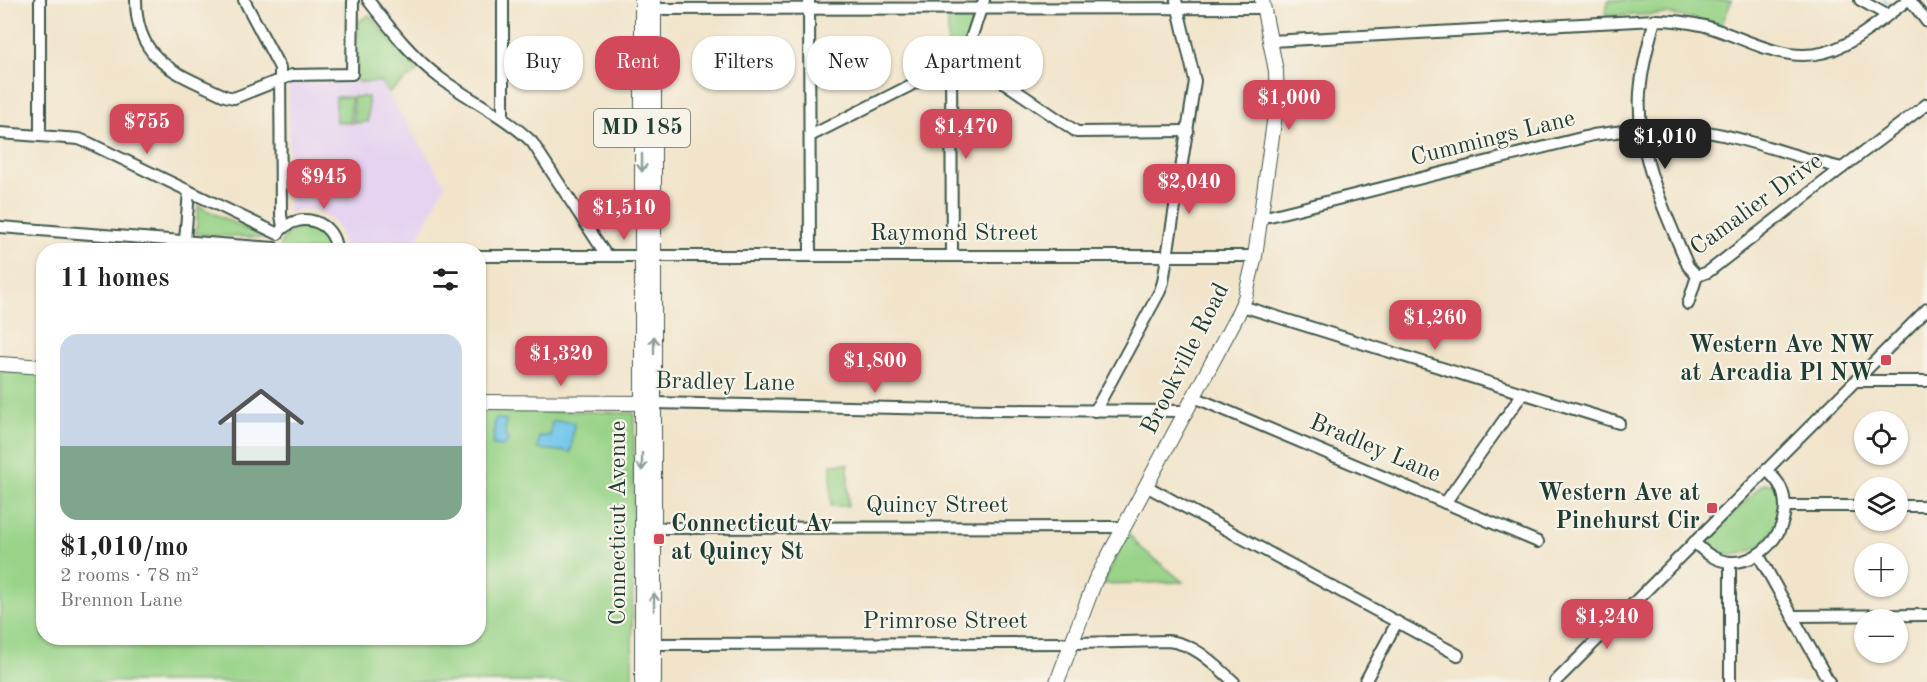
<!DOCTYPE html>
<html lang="en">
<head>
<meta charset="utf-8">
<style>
	:root { --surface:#fff; --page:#f2f2f2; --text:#222; --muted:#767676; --line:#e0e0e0; --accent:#d1495b }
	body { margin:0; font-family:"Old Standard TT",serif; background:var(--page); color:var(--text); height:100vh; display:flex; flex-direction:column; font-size:22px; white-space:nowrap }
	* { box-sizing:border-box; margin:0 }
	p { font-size:20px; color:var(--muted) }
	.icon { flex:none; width:33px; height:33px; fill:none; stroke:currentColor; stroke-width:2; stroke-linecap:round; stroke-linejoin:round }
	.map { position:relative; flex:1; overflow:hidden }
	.drawer { position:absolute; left:36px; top:243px; width:450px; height:402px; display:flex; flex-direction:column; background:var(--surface); border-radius:24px; box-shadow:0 2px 4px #0004 }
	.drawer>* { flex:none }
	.top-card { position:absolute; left:504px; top:36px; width:570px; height:54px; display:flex; gap:12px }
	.controls { position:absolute; left:1854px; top:411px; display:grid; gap:12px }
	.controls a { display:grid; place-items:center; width:54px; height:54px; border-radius:50%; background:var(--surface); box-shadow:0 2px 4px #0004; font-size:30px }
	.price { position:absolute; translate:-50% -51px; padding:0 14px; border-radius:12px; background:var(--accent); color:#fff; font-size:20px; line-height:39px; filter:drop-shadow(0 2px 3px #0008) }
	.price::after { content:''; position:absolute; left:50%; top:36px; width:18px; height:14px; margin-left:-9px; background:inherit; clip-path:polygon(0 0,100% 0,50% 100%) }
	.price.current { background:#222; color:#fff }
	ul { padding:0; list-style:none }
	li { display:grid; align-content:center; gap:12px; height:318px; padding:0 24px }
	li+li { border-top:2px solid var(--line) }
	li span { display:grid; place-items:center; height:186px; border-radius:18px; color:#555 }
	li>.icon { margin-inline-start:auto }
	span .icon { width:108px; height:108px; fill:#fffc; stroke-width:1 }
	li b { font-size:26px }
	h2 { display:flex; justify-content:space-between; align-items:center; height:72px; padding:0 24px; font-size:26px }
	.pill { padding:0 21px; border-radius:24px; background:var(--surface); box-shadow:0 2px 4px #0004; font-size:21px; line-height:54px }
	.pill.current { background:var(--accent); color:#fff }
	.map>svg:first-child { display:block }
</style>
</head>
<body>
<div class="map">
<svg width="1927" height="682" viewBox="0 0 1927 682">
	<rect width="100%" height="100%" fill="#f7f3e8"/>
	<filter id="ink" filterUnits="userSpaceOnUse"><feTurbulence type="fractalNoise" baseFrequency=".0167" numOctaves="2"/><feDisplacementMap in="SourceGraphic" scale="12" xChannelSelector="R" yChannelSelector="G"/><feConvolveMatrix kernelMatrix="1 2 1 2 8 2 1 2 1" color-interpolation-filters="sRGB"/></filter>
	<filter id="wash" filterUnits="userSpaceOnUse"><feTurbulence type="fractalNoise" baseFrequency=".008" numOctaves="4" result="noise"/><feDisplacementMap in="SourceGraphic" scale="24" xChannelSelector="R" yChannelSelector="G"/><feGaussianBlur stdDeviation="1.35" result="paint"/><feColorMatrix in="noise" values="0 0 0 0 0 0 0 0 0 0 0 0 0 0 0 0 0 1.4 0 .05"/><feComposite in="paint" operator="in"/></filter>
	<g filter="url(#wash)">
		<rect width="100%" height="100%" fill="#f1e4ca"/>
		<!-- built -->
		<path fill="#e5d3f1" d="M381 82 445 184 413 249 343 247 340 231 334 222 319 211 301 209 289 213V83Z"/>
		<!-- green -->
		<g fill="#98d388" stroke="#5c885e" stroke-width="1.5">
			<path d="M1608 0H1732L1721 26 1685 17 1665 14 1605 16Z"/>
			<path d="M948 14H970L975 19 963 53 948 60Z"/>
			<path d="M369 15 418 71 388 93 381 82H357L358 22Z"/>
			<path d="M336 97H351V123L336 122Z"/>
			<path d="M353 97H368V122L354 123Z"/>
			<path d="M198 206 265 238 196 234Z"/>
			<path d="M302 226C318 226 328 235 330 250H280C281 237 289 229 302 226Z"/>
			<path d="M0 371 43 374 44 638H478L479 409 634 413 632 682H0Z"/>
			<rect x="831" y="464" width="17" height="42"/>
			<path d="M1767 483 1776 488C1778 496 1780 503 1779 512 1776 544 1739 565 1710 550L1708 542 1710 536 1762 485Z"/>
			<path d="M1129 534 1139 546 1183 582 1103 584 1124 540Z"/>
		</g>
		<!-- water -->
		<g fill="#6dc4ea" stroke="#46808f" stroke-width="1.5">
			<path d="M495 419 506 420 505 434 508 441 504 446 493 445Z"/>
			<path d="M552 421 574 422 571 452 538 449 539 436H550Z"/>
		</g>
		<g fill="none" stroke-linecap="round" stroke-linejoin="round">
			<!-- stream -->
			<path stroke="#6dc4ea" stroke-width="2" d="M1884 0 1888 3"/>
		</g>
	</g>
	<g filter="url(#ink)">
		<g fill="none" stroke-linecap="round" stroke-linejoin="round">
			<defs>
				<g id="minor">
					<path d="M40 0V136"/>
					<path d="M136 0C136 62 177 73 225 96L234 98 292 75 352 74 353 0"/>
					<path d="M244 0 280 68 281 215 283 227"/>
					<path d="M368 0C390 28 412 57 440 78 470 100 505 116 532 142L606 255"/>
					<path d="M503 0V118"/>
					<path d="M809 0 810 255"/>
					<path d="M1860 0 1887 15"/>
					<path d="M1910 0 1927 22"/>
					<path d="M646 9 1264 8"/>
					<path d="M1655 20C1648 44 1642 67 1640 93 1636 155 1665 211 1688 266L1697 276 1688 304"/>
					<path d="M1271 41 1655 20C1671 20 1688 22 1705 26 1754 40 1792 71 1844 45 1868 33 1887 15 1908 0"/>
					<path d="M965 56 984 0"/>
					<path d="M951 65 952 255"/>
					<path d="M0 133 79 139 89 143 278 234"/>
					<path d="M810 136 951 65 965 56 1077 132 1188 131"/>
					<path d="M1261 216H1270L1593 135C1623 131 1655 126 1685 129 1739 134 1790 156 1842 168L1927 104"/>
					<path d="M0 227 274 248"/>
					<path d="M280 231C300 210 335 221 336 250"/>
					<path d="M185 241 189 191"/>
					<path d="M478 256H1255"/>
					<path d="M1697 276 1708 272 1842 168"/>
					<path d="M1242 306 1619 423"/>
					<path d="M1856 381H1927"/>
					<path d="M1194 397 1538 542"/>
					<path d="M654 403 992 410 1186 411"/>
					<path d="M1095 411 1160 291 1163 282 1195 81 1176 0"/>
					<path d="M1146 486 1458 655"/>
					<path d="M1445 503 1523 393"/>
					<path d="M1786 506H1864"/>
					<path d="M1898 506H1927"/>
					<path d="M648 528 1123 527"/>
					<path d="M1694 542C1704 552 1715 561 1730 562 1766 564 1796 521 1781 488 1778 481 1772 475 1766 470"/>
					<path d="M1758 554 1829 682"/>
					<path d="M1730 562V682"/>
					<path d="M1792 616 1927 615"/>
					<path d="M648 644 1076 643 1168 641C1196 644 1214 664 1234 682"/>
					<path d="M1365 682 1397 622"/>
					<path d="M1555 682 1927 309"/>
				</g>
				<g id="major">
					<path d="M642 0V682"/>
					<path d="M0 364 44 367"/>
					<path d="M478 402 649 403"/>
					<path d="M654 682V0"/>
					<path d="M1057 682 1095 581 1237 316 1245 298 1255 256 1277 101 1276 71 1262 0"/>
				</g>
			</defs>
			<!-- minor casing -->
			<use href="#minor" stroke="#3e564a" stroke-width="14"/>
			<!-- major casing -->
			<use href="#major" stroke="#3e564a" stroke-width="16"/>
			<!-- minor -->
			<use href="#minor" stroke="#fff" stroke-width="10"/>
			<!-- major -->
			<use href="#major" stroke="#fff" stroke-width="14"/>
		</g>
		<!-- one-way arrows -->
		<defs><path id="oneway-shaft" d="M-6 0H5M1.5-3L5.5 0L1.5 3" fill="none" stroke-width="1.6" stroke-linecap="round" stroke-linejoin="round" transform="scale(1.5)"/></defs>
		<g stroke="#8f9e9a">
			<use href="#oneway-shaft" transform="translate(642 163) rotate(90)"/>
			<use href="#oneway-shaft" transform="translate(654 345) rotate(-90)"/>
			<use href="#oneway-shaft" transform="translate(642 462) rotate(90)"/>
			<use href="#oneway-shaft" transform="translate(654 602) rotate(-90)"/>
		</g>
	</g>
	<!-- markers -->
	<g fill="#d1495b" stroke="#f7f3e8" stroke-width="2">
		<rect x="1880" y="354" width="12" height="12" rx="3"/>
		<rect x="1706" y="502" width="12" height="12" rx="3"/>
		<rect x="653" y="533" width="12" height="12" rx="3"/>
	</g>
	<g text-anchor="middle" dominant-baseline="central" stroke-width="4.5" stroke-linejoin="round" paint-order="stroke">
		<!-- shield labels -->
		<rect fill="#f7f3e8" stroke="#60746a" stroke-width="1.5" x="594" y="109" width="96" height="38" rx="4.5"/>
		<g font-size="22" font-weight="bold" fill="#1f3d34">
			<text x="642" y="128">MD 185</text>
		</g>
		<!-- street labels -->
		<g font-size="24" fill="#1f3d34" stroke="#f7f3e8">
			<text transform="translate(1493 139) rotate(-14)">Cummings Lane</text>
			<text transform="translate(1757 205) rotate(-36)">Camalier Drive</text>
			<text x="954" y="234">Raymond Street</text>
			<text transform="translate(1186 359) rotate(-63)">Brookville Road</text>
			<text transform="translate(725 383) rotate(1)">Bradley Lane</text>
			<text transform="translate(1375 449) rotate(23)">Bradley Lane</text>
			<text x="937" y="506">Quincy Street</text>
			<text transform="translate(619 523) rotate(-90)">Connecticut Avenue</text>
			<text x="945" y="622">Primrose Street</text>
		</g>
		<!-- poi labels -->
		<g font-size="24" font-weight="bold" fill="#1f3d34" stroke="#f7f3e8" text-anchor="end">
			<text x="1874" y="346">Western Ave NW<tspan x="1874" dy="28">at Arcadia Pl NW</tspan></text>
			<text x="1700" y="494">Western Ave at<tspan x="1700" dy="28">Pinehurst Cir</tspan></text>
			<text x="671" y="525" text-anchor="start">Connecticut Av<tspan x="671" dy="28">at Quincy St</tspan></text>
		</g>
	</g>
</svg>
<div class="controls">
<a><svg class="icon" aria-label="locate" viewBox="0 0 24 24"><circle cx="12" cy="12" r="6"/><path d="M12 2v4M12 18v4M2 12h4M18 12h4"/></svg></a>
<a><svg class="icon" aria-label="layers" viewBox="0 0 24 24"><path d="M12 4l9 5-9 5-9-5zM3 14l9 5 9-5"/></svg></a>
<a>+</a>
<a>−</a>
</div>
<b class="price" style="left:1289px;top:131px">$1,000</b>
<b class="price" style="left:147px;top:155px">$755</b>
<b class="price" style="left:966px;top:160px">$1,470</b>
<b class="price current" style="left:1665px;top:170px">$1,010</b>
<b class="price" style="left:324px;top:210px">$945</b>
<b class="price" style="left:1189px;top:215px">$2,040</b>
<b class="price" style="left:624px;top:241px">$1,510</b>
<b class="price" style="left:1435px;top:351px">$1,260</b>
<b class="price" style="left:561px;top:387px">$1,320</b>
<b class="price" style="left:875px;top:394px">$1,800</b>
<b class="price" style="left:1607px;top:650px">$1,240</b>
<div class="top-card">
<a class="pill">Buy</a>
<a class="pill current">Rent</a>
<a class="pill">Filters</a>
<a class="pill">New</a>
<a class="pill">Apartment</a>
</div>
<section class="drawer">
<h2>11 homes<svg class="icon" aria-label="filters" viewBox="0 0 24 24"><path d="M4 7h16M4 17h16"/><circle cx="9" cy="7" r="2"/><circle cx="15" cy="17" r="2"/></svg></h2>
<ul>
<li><span style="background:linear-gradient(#c9d6e8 60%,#7fa58c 0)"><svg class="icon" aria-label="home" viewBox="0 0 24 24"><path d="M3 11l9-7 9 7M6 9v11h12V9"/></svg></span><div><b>$1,010/mo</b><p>2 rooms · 78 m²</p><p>Brennon Lane</p></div></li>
</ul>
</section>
</div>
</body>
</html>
